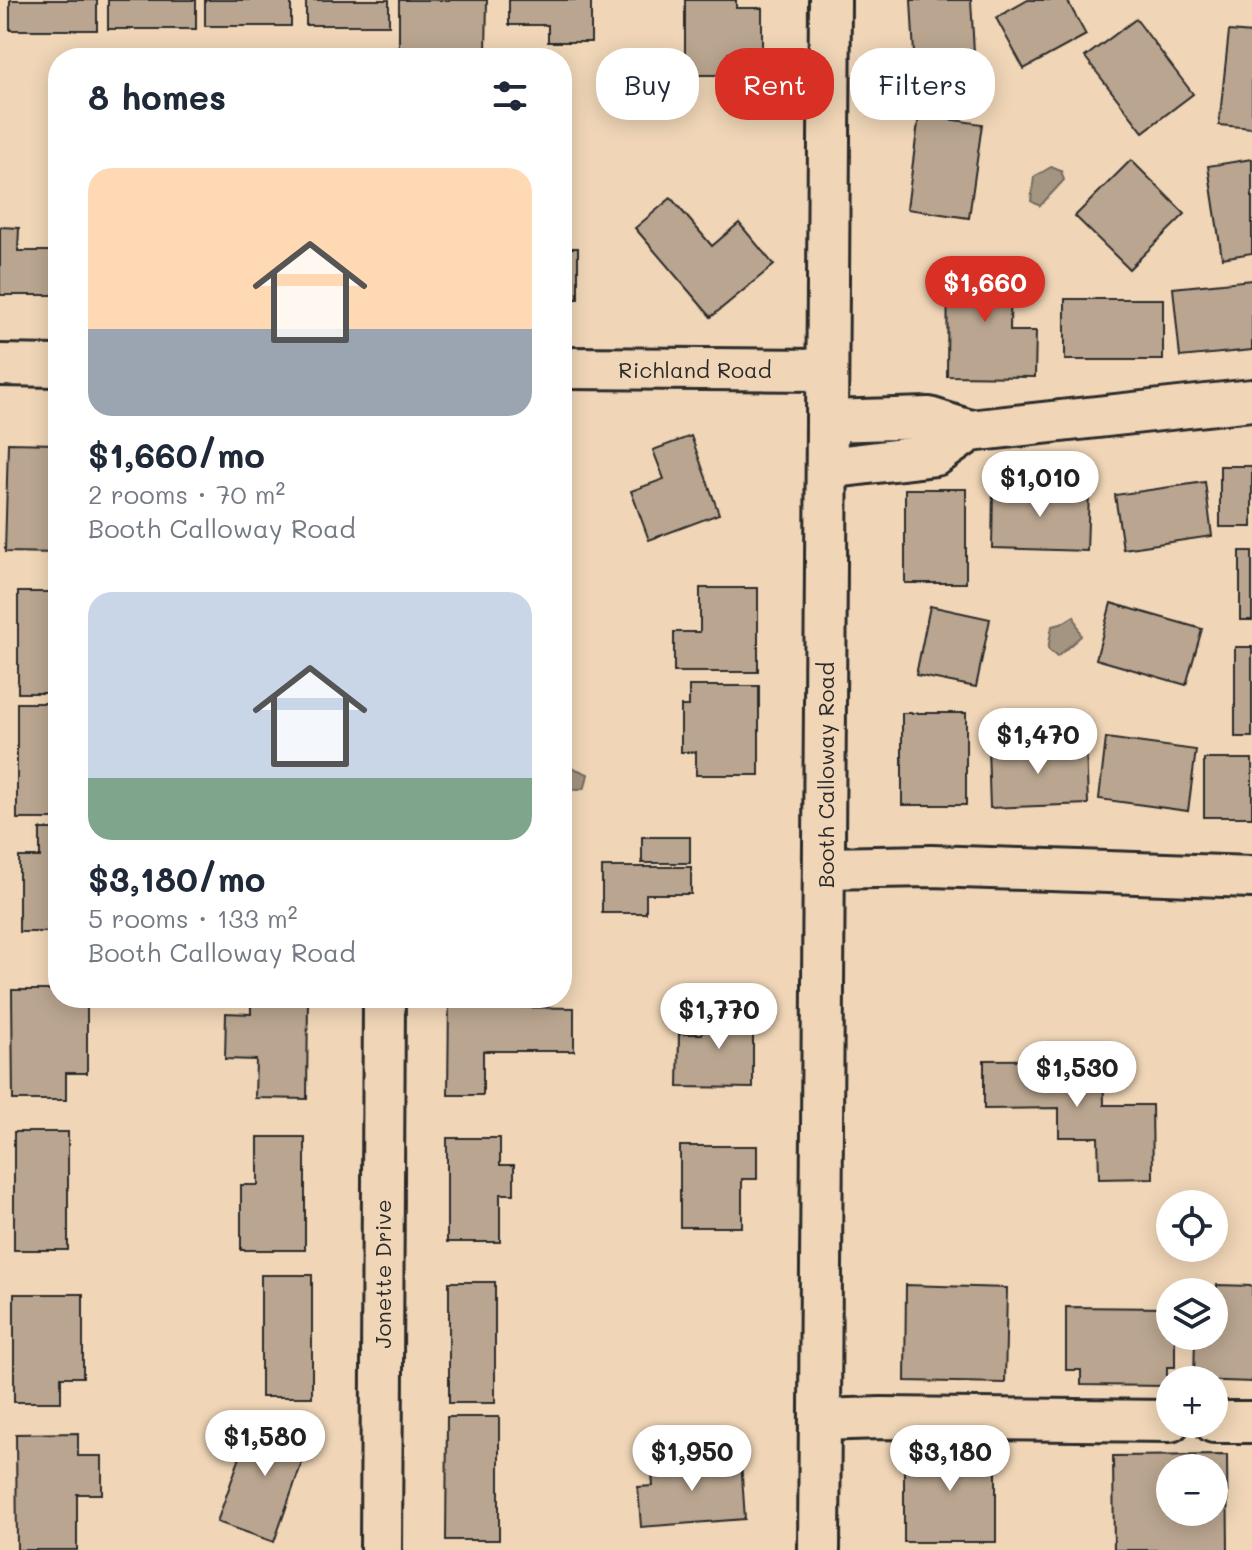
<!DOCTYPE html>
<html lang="en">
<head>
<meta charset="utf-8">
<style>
	:root { --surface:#fff; --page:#f6f6f7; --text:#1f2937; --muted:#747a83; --accent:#d93025 }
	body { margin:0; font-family:Mali,sans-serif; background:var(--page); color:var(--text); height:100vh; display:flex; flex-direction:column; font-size:30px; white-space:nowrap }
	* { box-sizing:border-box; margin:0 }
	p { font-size:26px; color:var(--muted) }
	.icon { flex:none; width:44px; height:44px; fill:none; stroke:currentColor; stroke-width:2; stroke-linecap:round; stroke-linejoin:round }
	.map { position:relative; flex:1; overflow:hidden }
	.side { position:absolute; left:48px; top:48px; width:524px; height:960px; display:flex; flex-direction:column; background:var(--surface); border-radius:32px; box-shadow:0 4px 20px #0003 }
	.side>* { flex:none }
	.guide { position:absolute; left:596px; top:48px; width:536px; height:72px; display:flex; gap:16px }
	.buttons { position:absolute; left:1156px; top:1190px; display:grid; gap:16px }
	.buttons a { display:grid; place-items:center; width:72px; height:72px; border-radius:50%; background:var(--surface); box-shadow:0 4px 20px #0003; font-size:40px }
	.price { position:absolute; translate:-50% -68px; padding:0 18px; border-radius:28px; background:#fff; color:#222; font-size:26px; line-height:52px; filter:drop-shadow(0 2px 4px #0008) }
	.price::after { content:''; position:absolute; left:50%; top:48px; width:24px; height:18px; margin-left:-12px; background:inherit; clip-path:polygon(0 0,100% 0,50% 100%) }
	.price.active { background:var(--accent); color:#fff }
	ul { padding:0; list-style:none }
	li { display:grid; align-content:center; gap:16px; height:424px; padding:0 40px }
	li span { display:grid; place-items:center; height:248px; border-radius:24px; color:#555 }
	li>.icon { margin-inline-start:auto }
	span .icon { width:144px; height:144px; fill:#fffc; stroke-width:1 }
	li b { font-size:34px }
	h2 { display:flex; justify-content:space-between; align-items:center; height:96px; padding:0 40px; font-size:34px }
	.chip { padding:0 28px; border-radius:32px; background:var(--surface); box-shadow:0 4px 20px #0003; font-size:28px; line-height:72px }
	.chip.active { background:var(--accent); color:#fff }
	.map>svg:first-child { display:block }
</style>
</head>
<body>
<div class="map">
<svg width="1252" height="1550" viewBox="0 0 1252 1550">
	<rect width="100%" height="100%" fill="#f0d6b7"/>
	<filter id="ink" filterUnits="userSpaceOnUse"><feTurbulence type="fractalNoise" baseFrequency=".0125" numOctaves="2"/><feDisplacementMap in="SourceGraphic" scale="16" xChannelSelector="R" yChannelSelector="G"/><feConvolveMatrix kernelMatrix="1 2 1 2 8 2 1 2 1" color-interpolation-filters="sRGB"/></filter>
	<g filter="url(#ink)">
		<!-- water -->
		<g fill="#a49581" stroke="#746b5f" stroke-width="2">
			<path d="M1051 167 1061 171 1064 180 1040 206 1031 201 1034 177Z"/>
			<path d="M1074 616 1081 636 1057 657 1048 649 1052 626 1061 624Z"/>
			<path d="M562 763 588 774 585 787 579 790 562 789Z"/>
		</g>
		<!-- building -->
		<g fill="#baa690" stroke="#2b2b2b" stroke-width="2" fill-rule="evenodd">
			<rect x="10" y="0" width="87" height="30"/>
			<rect x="108" y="0" width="88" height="29"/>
			<rect x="205" y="0" width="86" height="26"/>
			<rect x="306" y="0" width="83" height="25"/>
			<path d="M399 0H487L486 52 399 51Z"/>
			<path d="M509 0H591V42H548V25H509Z"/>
			<path d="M685 0H736V8H762V53H728V75H685Z"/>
			<path d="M911 0H971L976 87 916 91Z"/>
			<path d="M1028 0H1067L1086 35 1024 69 996 18Z"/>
			<path d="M1136 19 1193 94 1143 132 1085 57Z"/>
			<path d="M1229 31 1252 33V128L1219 125Z"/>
			<path d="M919 115 982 124 969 218 907 209Z"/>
			<path d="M1252 159V253L1222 258 1208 166Z"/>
			<path d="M1131 160 1185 214 1129 269 1075 216Z"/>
			<path d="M671 198 712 246 739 223 774 265 711 317 635 228Z"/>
			<path d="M0 227 19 228 18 251H58V295H0Z"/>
			<rect x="562" y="248" width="16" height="51"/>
			<path d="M948 261H1011L1010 331H1036L1035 377 947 376Z"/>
			<path d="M1252 280V350L1180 357 1173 288Z"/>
			<rect x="1065" y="299" width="98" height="61"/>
			<path d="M691 436 719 514 649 540 631 491 664 479 653 450Z"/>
			<path d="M8 443 58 444V553L5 552Z"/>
			<rect x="1220" y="466" width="32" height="61"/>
			<path d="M1205 482 1212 536 1123 549 1115 495Z"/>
			<path d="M993 488 1089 491 1087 551 992 548Z"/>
			<rect x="905" y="489" width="61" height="94"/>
			<rect x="1240" y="551" width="12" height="69"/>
			<path d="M700 588H758V672H674V632H700Z"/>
			<rect x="18" y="592" width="40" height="101"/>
			<path d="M1111 603 1202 629 1186 685 1096 659Z"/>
			<path d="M930 606 990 619 976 687 916 675Z"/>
			<rect x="1235" y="647" width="17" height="90"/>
			<path d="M689 686H759V775H696V752H681V706H689Z"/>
			<rect x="17" y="703" width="41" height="116"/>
			<rect x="902" y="713" width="64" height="92"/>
			<path d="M1106 738 1196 750 1188 811 1099 799Z"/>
			<path d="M1086 743 1088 804 990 808 988 747Z"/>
			<rect x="1204" y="759" width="48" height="58"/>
			<path d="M40 829H58V932H19V857H40Z"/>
			<rect x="642" y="837" width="48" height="26"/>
			<path d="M602 867H691V894H646V913H602Z"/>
			<path d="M12 990H58V998H87V1073H66V1100H13Z"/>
			<path d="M251 998H308L307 1099 255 1098 256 1060 225 1059 226 1013 251 1014Z"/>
			<path d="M449 998H506V1007L574 1008V1051H483V1095H448Z"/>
			<path d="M702 1009 753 1010V1088L678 1087 679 1034H702Z"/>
			<path d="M1103 1059 1104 1105H1152L1153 1178 1099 1179 1098 1137H1059V1108L984 1109V1060Z"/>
			<rect x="14" y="1132" width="54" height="118"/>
			<path d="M258 1137H305V1250H241V1185H258Z"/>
			<path d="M447 1138H500V1165H514V1194H500V1242H447Z"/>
			<path d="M680 1146H757V1179H742V1227H680Z"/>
			<rect x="261" y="1275" width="51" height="122"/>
			<rect x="449" y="1282" width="46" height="121"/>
			<path d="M906 1285 1007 1288 1005 1383 905 1381Z"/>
			<path d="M1217 1285 1252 1286V1382L1194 1380 1195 1336H1214Z"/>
			<path d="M14 1294H83V1377H61V1402H14Z"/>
			<path d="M1066 1307 1170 1308V1336H1175V1367H1167V1386L1081 1385V1370H1066Z"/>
			<path d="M272 1417 313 1431 274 1542 217 1522 252 1423 267 1428Z"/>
			<path d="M447 1417H499V1540H446Z"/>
			<path d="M78 1433V1456H102V1494H77V1550H17L16 1434Z"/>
			<rect x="904" y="1444" width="92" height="98"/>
			<path d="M1227 1455 1228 1550H1114L1113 1456ZM1170 1468H1214V1512H1170Z"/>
			<path d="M685 1457 686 1465 741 1461 745 1519 641 1527 638 1487 653 1486 651 1460Z"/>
		</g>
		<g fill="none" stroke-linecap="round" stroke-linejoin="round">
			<defs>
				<g id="minor">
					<path d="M0 365 58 366"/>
					<path d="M562 368 827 370"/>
					<path d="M827 421 929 418 970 431 1252 400"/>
					<path d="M827 468 936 455 970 431"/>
					<path d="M824 868 931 866 1252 877"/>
					<path d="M820 1420 881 1418 1170 1421"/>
					<path d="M1214 1422H1252"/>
					<path d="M381 1550 384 998"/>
					<path d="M819 1550 830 0"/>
				</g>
			</defs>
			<!-- minor casing -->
			<use href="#minor" stroke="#2b2b2b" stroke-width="46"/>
			<!-- minor -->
			<use href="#minor" stroke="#f0d6b7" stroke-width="40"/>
		</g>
	</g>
	<g text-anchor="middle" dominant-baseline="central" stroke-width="6" stroke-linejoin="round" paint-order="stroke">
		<!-- street labels -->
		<g font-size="22" fill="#2b2b2b" stroke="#f0d6b7">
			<text x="695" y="369">Richland Road</text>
			<text transform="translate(825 775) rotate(-90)">Booth Calloway Road</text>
			<text transform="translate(382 1274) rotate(-90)">Jonette Drive</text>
		</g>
	</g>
</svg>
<div class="buttons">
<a><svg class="icon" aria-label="locate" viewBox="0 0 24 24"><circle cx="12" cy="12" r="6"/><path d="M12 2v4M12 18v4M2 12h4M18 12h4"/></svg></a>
<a><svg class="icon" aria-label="layers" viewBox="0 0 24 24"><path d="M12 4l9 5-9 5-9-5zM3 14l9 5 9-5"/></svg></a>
<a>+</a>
<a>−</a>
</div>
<b class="price active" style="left:985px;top:324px">$1,660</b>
<b class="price" style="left:1040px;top:519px">$1,010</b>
<b class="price" style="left:1038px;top:776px">$1,470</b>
<b class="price" style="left:719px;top:1051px">$1,770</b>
<b class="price" style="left:1077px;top:1109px">$1,530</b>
<b class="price" style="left:265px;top:1478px">$1,580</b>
<b class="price" style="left:692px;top:1493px">$1,950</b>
<b class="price" style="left:950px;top:1493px">$3,180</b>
<div class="guide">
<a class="chip">Buy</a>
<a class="chip active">Rent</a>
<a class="chip">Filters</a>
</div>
<section class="side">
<h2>8 homes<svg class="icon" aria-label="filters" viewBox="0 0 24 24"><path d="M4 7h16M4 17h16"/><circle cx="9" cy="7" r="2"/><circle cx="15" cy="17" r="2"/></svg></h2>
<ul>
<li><span style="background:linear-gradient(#ffd9b3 65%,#9aa5b1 0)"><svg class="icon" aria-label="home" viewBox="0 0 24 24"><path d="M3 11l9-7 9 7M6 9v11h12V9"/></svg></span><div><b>$1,660/mo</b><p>2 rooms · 70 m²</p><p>Booth Calloway Road</p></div></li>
<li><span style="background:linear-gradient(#c9d6e8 75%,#7fa58c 0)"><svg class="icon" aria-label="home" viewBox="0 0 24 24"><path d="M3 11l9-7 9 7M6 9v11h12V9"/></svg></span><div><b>$3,180/mo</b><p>5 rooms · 133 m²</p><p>Booth Calloway Road</p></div></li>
</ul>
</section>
</div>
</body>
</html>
